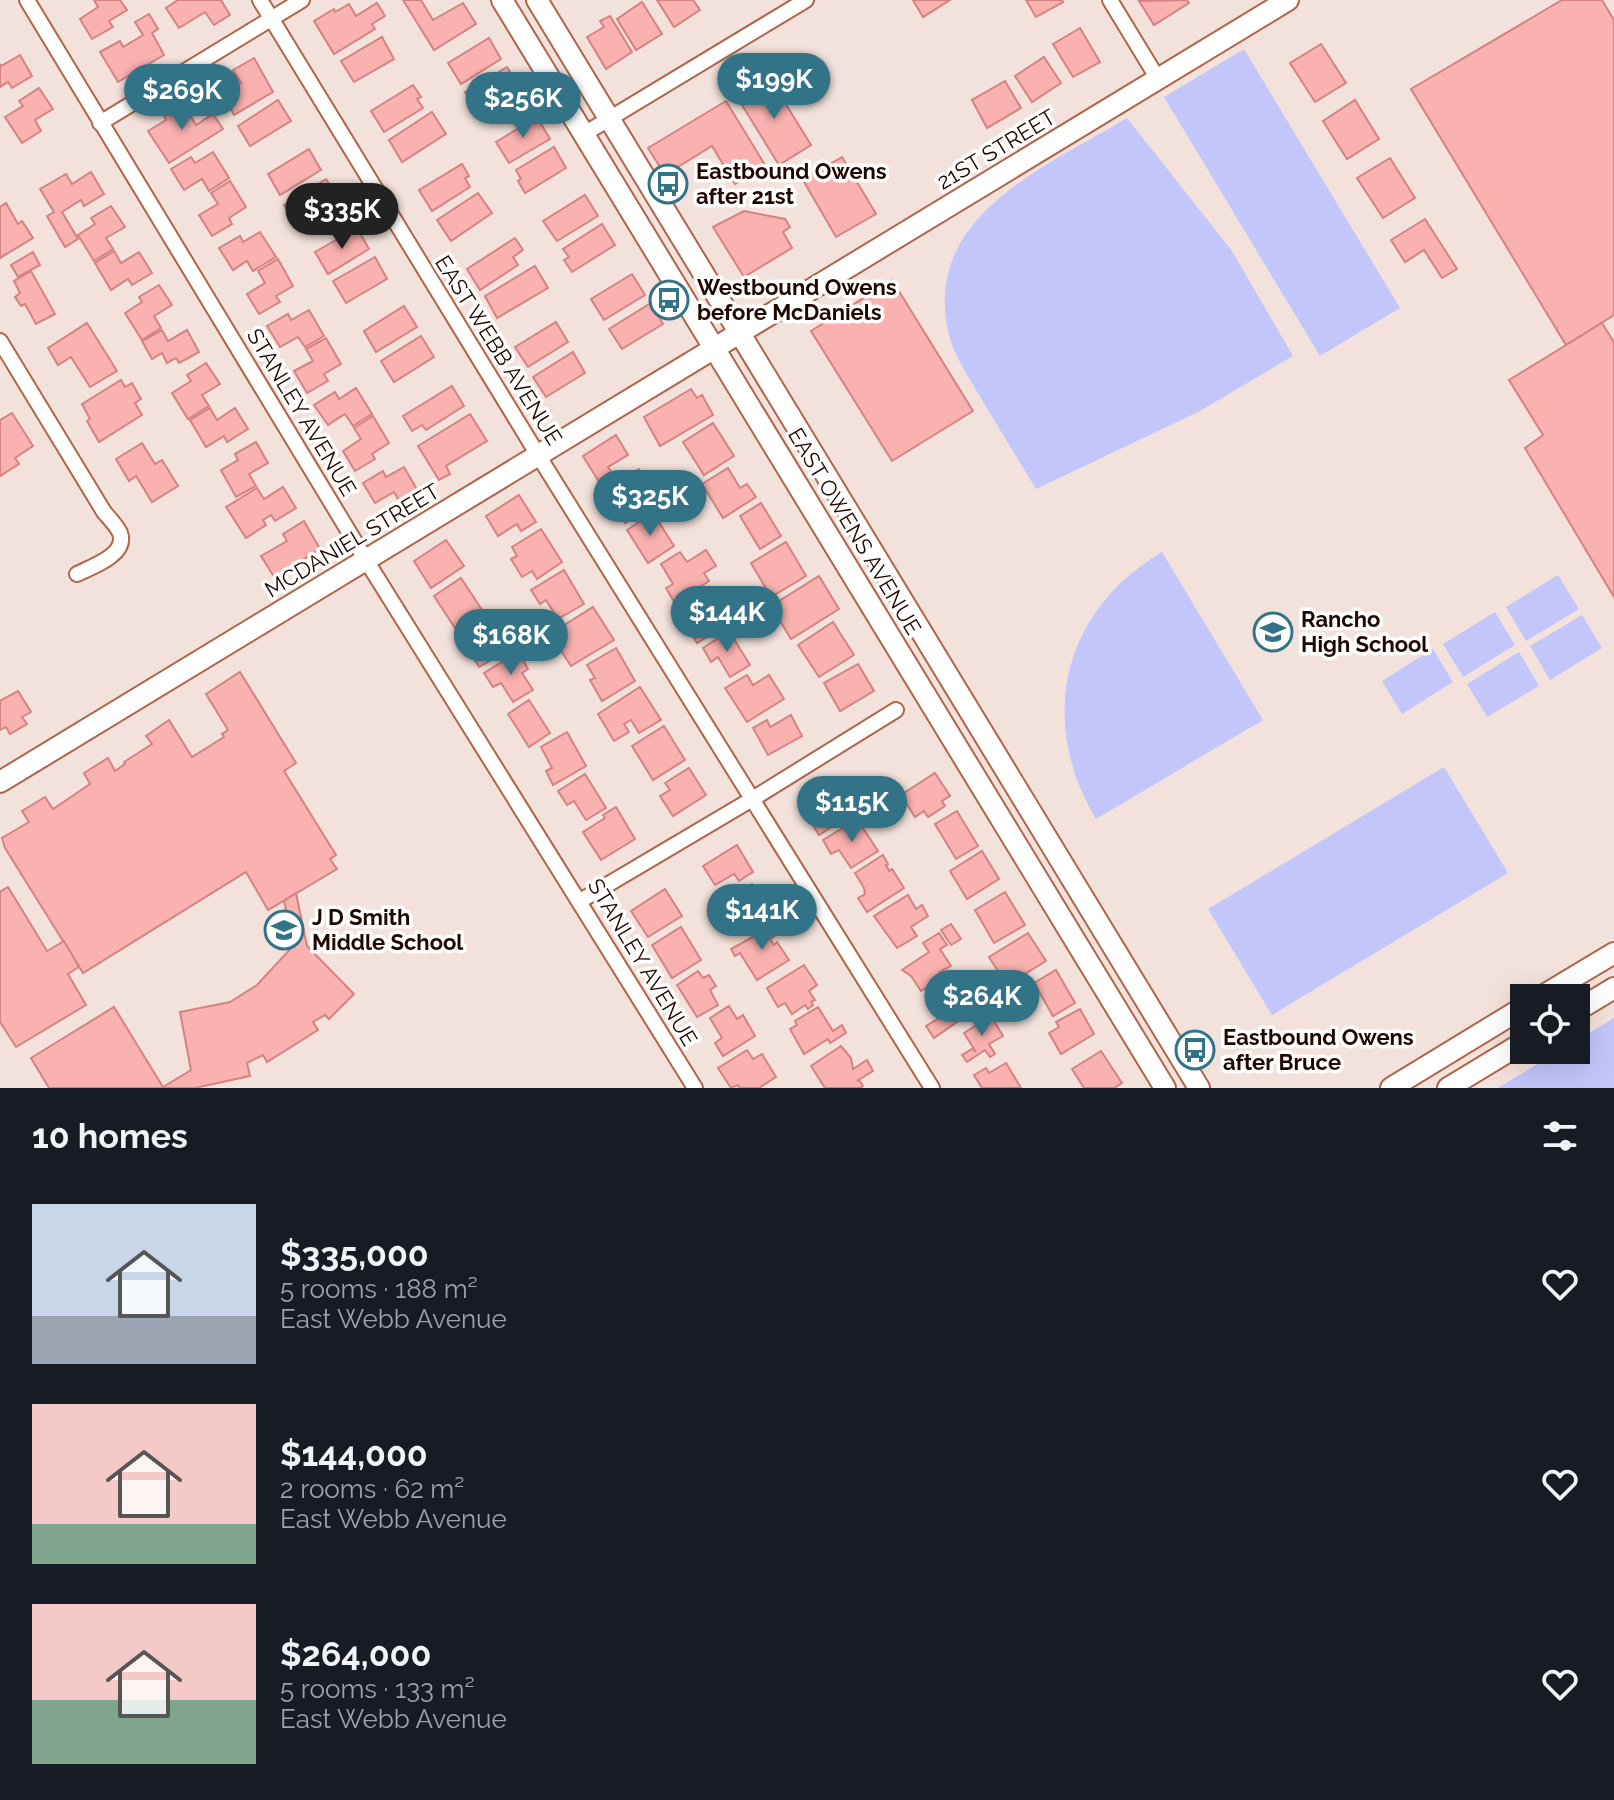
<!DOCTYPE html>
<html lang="en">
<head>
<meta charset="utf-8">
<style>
	:root { --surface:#171b24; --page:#242831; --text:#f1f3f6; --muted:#9ea1a6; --accent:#337387 }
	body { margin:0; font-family:Raleway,sans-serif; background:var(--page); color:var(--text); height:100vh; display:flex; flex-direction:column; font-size:30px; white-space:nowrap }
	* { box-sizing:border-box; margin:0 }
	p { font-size:26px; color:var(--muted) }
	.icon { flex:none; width:44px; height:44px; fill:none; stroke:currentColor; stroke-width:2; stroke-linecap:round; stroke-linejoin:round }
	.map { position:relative; height:1088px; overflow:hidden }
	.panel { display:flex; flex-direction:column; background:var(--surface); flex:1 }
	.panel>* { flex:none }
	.fabs { position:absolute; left:1510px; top:984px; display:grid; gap:16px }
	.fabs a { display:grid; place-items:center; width:80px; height:80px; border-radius:0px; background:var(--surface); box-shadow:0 8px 32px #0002; font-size:40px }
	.price { position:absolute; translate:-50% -68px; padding:0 18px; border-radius:28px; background:var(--accent); color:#fff; font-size:26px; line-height:52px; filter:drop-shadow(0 2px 4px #0008) }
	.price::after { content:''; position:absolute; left:50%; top:48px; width:24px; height:18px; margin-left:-12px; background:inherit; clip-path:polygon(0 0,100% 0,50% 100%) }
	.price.on { background:#222; color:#fff }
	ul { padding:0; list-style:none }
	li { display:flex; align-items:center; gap:24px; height:200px; padding:0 32px }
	li span { display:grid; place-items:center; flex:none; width:224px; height:160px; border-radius:0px; color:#555 }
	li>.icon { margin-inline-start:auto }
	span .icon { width:96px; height:96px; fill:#fffc; stroke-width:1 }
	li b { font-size:34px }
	h2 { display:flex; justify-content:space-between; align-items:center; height:96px; padding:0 32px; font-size:34px }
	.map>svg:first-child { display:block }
</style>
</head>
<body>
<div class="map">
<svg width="1614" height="1088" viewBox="0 0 1614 1088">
	<rect width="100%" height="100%" fill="#f3e2db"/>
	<!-- green -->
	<g fill="#c2c6fb">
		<path d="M1244 49 1400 308 1320 356 1164 97Z"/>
		<path d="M1127 118 1232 251 1293 356 1198 412 1036 489C1018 459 1000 430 982 400 970 379 955 358 949 335 920 216 1046 167 1127 118Z"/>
		<path d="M1162 552 1263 720 1096 819C1037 720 1062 611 1162 552Z"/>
		<path d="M1558 575 1579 609 1526 641 1506 607Z"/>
		<path d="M1495 612 1515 645 1463 677 1443 644Z"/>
		<path d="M1582 615 1602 648 1550 680 1530 646Z"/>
		<path d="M1433 649 1453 682 1402 714 1382 681Z"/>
		<path d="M1519 652 1539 686 1487 717 1467 684Z"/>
		<path d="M1444 767 1508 873 1272 1015 1208 909Z"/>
		<path d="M1614 1018V1088H1498L1561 1050H1576V1041Z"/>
	</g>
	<!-- building -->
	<g fill="#f9b2af" stroke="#d68280" stroke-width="2">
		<path d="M94 0H120L127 10 109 21 113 27 92 39 80 19 98 7Z"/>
		<path d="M178 0H221L230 15 214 25 205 12 179 28 166 8Z"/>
		<path d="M403 0H421L433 20 463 3 476 24 434 50Z"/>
		<path d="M657 0H693L700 10 674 27Z"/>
		<path d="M913 0H950L923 17Z"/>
		<path d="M1026 0H1062L1063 2 1036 17Z"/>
		<path d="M1187 0 1189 3 1154 25 1139 1Z"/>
		<path d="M1562 0H1602L1614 20V315L1566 345 1411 89Z"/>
		<path d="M642 2 662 34 636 50 617 19Z"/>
		<path d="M377 3 385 16 372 24 375 29 334 54 314 21 334 9 335 12 349 4 356 16Z"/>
		<path d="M149 14 158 29 152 33 164 55 118 82 100 52 120 41 123 47 143 35 135 22Z"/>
		<path d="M610 16 632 52 606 69 587 37 604 27 600 21Z"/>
		<path d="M1080 28 1100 62 1073 77 1053 44Z"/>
		<path d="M382 37 394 59 354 82 341 61Z"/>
		<path d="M489 38 501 59 461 84 448 63Z"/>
		<path d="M1321 44 1346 83 1315 102 1290 63Z"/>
		<path d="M20 55 32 76 12 88 8 82 0 87V64L1 66Z"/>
		<path d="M1044 57 1061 83 1032 102 1015 76Z"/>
		<path d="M254 58 273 92 234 115 230 107 217 114 203 89 217 81 225 93 241 83 233 70Z"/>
		<path d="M507 67 520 88 478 113 465 92Z"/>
		<path d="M769 77 811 145 779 165 737 97Z"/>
		<path d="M1005 81 1021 108 987 128 972 100Z"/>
		<path d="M413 85 421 97 417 99 423 108 384 132 371 111Z"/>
		<path d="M39 88 53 109 35 120 41 131 22 143 5 117 23 106 19 101Z"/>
		<path d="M278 100 291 121 250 146 238 126Z"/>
		<path d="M1355 100 1379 139 1347 159 1323 121Z"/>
		<path d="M726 101 765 165 735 184 712 146 665 175 648 148Z"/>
		<path d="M182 102 196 125 213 114 223 129 169 163 148 131 166 120 163 114Z"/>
		<path d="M432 112 446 134 402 162 389 140Z"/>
		<path d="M537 117 550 139 509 163 496 142Z"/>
		<path d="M554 147 566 168 525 193 518 181 521 179 516 170Z"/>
		<path d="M309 149 321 170 280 195 268 174Z"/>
		<path d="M213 152 229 178 209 191 202 179 184 190 171 169 191 157 195 163Z"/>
		<path d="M842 157 876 214 836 237 803 180Z"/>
		<path d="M1390 158 1415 198 1383 218 1357 178Z"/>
		<path d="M462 164 469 176 465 178 470 187 432 211 419 190Z"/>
		<path d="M91 172 104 194 84 206 81 200 62 212 78 239 65 247 47 216 54 212 40 189 66 174 72 184Z"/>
		<path d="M326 179 339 199 297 226 284 205Z"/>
		<path d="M230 181 246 207 229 218 232 224 212 236 199 215 218 204 211 193Z"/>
		<path d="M478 193 492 213 451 241 437 220Z"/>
		<path d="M585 195 598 216 557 241 543 221Z"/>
		<path d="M6 203 18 224 22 221 33 238 0 258V207Z"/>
		<path d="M111 206 125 227 106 238 113 249 94 261 78 235 95 224 91 218Z"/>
		<path d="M744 211 785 219 790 227 783 232 792 248 744 277 713 227Z"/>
		<path d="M1425 219 1457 269 1442 278 1424 250 1405 262 1391 240Z"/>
		<path d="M602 224 615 245 572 272 564 260 569 257 563 249Z"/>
		<path d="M357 228 369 249 328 274 315 252Z"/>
		<path d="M260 232 276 257 253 271 247 261 233 270 219 248 240 236 243 242Z"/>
		<path d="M515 238 523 250 513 257 518 265 480 290 467 269Z"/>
		<path d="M114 251 121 263 139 252 152 273 132 285 128 279 111 290 95 263Z"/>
		<path d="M33 252 40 265 18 277 11 265Z"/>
		<path d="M375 257 387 279 346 303 333 281Z"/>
		<path d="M278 259 293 286 276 296 280 302 259 314 247 294 265 283 258 271Z"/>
		<path d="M535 266 548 288 497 318 485 296Z"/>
		<path d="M31 271 55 314 36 324 25 304 21 306 15 297 20 293 14 281Z"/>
		<path d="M632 274 645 295 604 320 591 299Z"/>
		<path d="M892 280 973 411 892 461 811 331Z"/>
		<path d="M159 285 172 305 154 316 161 328 142 340 125 313 142 302 139 297Z"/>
		<path d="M651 303 663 324 622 349 609 329Z"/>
		<path d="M404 306 417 327 376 352 364 331Z"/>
		<path d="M309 310 324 336 305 347 298 337 280 347 267 326 288 314 291 320Z"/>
		<path d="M556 322 568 342 528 367 515 347Z"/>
		<path d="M87 323 117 371 90 387 71 357 58 365 48 348Z"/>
		<path d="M1602 323 1614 342V597L1525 448 1543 435 1509 380Z"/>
		<path d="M162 330 168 341 187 330 199 352 179 363 176 358 167 363 162 353 152 359 142 341Z"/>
		<path d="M421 336 434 357 394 382 381 361Z"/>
		<path d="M326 338 341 364 324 374 328 381 307 393 294 371 313 361 306 349Z"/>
		<path d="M573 352 585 373 546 397 533 377Z"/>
		<path d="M206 363 220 384 202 395 209 406 188 419 172 393 191 381 187 375Z"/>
		<path d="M121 380 125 387 132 383 141 399 135 403 142 415 99 442 87 421 90 419 82 404Z"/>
		<path d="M452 386 464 406 426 430 422 425 412 431 403 416Z"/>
		<path d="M356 388 372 414 353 426 345 414 328 425 314 405 335 392 339 399Z"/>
		<path d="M691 389 697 398 702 395 713 415 660 446 644 417Z"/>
		<path d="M210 408 217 420 235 408 248 429 227 442 224 436 206 447 190 420Z"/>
		<path d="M12 413 33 446 15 458 19 464 0 476V420Z"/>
		<path d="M470 414 487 441 446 466 450 474 439 480 418 446Z"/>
		<path d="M373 416 389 443 372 454 375 459 355 471 343 451 361 439 354 428Z"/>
		<path d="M713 423 734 456 704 475 683 442Z"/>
		<path d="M616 435 628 455 608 467 613 474 599 482 583 456Z"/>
		<path d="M256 442 268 463 249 474 256 486 236 497 221 470 238 460 235 454Z"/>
		<path d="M142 443 155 464 162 460 178 486 152 502 136 476 129 481 116 459Z"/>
		<path d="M404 467 419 493 401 504 394 492 375 503 363 483 383 471 386 477Z"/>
		<path d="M728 468 740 488 747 484 756 497 723 518 702 484Z"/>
		<path d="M639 469 659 502 625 523 617 510 624 505 611 486Z"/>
		<path d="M283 487 296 508 275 521 271 515 263 520 266 525 246 538 226 507 257 488 264 499Z"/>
		<path d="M519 495 536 522 521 531 517 524 498 536 486 516Z"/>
		<path d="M761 503 781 536 760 549 740 516Z"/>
		<path d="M653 513 674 546 648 563 627 530Z"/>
		<path d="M304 521 320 549 301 561 303 564 276 580 261 556 287 541 283 534Z"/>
		<path d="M541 529 562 562 537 579 532 571 522 577 511 559 517 556 512 547Z"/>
		<path d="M446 540 464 566 431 588 414 561Z"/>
		<path d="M786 542 806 576 771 597 751 563Z"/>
		<path d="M706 550 716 566 704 573 709 581 675 603 666 588 673 584 661 564 680 552 687 562Z"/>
		<path d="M564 570 584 604 558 619 546 600 540 604 531 590Z"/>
		<path d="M819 576 839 609 791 639 771 606Z"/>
		<path d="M461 578 482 610 455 628 434 596Z"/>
		<path d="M704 594 724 626 697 643 677 610Z"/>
		<path d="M593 607 614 640 571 666 550 634Z"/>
		<path d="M489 619 507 651 479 667 460 636Z"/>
		<path d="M833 622 854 655 819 677 798 645Z"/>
		<path d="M729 631 750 665 730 677 718 657 711 662 703 648Z"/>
		<path d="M616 648 635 681 602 701 590 680 595 678 587 665Z"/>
		<path d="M518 652 528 669 522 673 533 690 513 702 501 683 493 687 484 673Z"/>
		<path d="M858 664 874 691 840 711 824 683Z"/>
		<path d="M240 672 296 763 284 771 336 855 330 859 337 869 268 910 246 872 83 973 5 848 2 838 29 822 22 811 45 797 53 809 90 784 84 773 108 758 115 771 125 764 124 762 152 744 146 736 169 720 192 757 224 737 222 734 228 730 206 694Z"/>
		<path d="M747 675 753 685 769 675 784 699 747 722 725 688Z"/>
		<path d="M640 687 661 720 639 733 631 720 624 724 629 732 614 741 598 714Z"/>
		<path d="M18 691 31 712 22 717 27 724 10 734 6 727 0 730V701Z"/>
		<path d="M529 700 550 733 529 747 508 714Z"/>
		<path d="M791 715 802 736 768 755 753 728 767 720 770 727Z"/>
		<path d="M664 726 685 760 653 780 632 746Z"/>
		<path d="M567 732 586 766 553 785 546 771 552 768 541 747Z"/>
		<path d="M689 768 706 795 673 816 660 796 670 790 665 783Z"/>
		<path d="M935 773 950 796 942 801 945 806 928 817 924 811 915 817 901 795Z"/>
		<path d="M585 774 606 808 586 820 574 801 567 805 558 791Z"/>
		<path d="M834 785 852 814 819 835 801 806Z"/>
		<path d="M616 807 635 839 601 860 583 832 605 818 603 815Z"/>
		<path d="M957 811 978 846 956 859 935 824Z"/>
		<path d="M857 819 878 851 851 868 839 850 831 854 823 840Z"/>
		<path d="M737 845 753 872 739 881 734 874 715 885 703 866Z"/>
		<path d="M982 851 999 879 967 899 950 871Z"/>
		<path d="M883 855 888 864 886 865 889 871 892 869 904 888 867 912 858 898 865 894 864 888 855 873Z"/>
		<path d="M752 884 771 914 740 934 724 901Z"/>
		<path d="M8 887 47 951 64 941 79 967 68 974 86 1005 16 1047 0 1022V892Z"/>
		<path d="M665 889 682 916 648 937 631 911Z"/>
		<path d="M1005 892 1025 925 994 943 975 910Z"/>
		<path d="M296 893 307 946 354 994 329 1019 325 1015 313 1022 318 1030 267 1062 263 1055 247 1063 250 1076 195 1088H49L31 1058 114 1007 163 1087 191 1070 180 1012 230 1002 257 985 294 945 284 901Z"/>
		<path d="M908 895 916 909 922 905 928 916 911 927 917 936 897 948 874 916Z"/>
		<path d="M778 923 783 930 770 939 774 945 777 942 789 960 757 980 740 953 735 956 731 949Z"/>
		<path d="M951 924 961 939 951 945 941 930Z"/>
		<path d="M681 927 701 960 672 978 652 945Z"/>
		<path d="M939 933 947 945 940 949 951 966 940 972 943 977 921 991 911 976 902 970 929 952 923 943Z"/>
		<path d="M1028 933 1046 961 1007 985 989 957Z"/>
		<path d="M804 965 817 985 809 991 815 1000 811 1002 813 1005 808 1009 805 1005 792 1014 785 1003 778 1007 767 988Z"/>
		<path d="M1056 970 1075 1003 1053 1016 1034 983Z"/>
		<path d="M698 971 703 978 709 975 716 986 710 990 718 1005 697 1017 677 985Z"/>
		<path d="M947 983 967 1015 934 1038 926 1026 939 1018 929 996Z"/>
		<path d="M729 1006 737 1019 743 1015 755 1036 723 1056 715 1043 722 1038 710 1018Z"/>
		<path d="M818 1007 833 1031 842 1025 846 1033 830 1043 828 1039 804 1054 790 1029 797 1025 795 1021Z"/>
		<path d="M1080 1009 1094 1034 1061 1054 1049 1033 1059 1027 1056 1022Z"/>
		<path d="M991 1016 1003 1036 989 1044 995 1054 990 1057 985 1050 967 1062 962 1055 972 1049 976 1052 964 1033Z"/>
		<path d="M841 1046 851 1058 853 1069 867 1060 873 1071 857 1081 859 1080 863 1086 860 1088H825L811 1066Z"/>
		<path d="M747 1050 753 1059 762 1054 776 1077 759 1088H740L738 1085 731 1088 718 1068Z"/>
		<path d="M1101 1051 1122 1083 1114 1088H1084L1072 1069Z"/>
		<path d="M1006 1063 1021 1088H982L974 1075 986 1068 989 1073Z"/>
	</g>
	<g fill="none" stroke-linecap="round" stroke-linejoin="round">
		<defs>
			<g id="street">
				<path d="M27 0 366 560 695 1088"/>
				<path d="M260 0 538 455 932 1088"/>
				<path d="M1110 0 1158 79"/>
				<path d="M100 123 302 0"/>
				<path d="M584 134 806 0"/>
				<path d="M0 341 104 512C109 518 117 526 120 533 128 555 91 567 77 574"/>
				<path d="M580 901 754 798 896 710"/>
			</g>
			<g id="secondary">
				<path d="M502 0 1165 1088"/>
				<path d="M537 0 1199 1088"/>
				<path d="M0 782 1288 0"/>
				<path d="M1539 998 1614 953"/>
				<path d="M1576 1011 1614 988"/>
				<path d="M1391 1088 1524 1007"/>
				<path d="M1448 1088 1524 1042"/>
			</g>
		</defs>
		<!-- street casing -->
		<use href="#street" stroke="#b06549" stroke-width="18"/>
		<!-- secondary casing -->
		<use href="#secondary" stroke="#b06549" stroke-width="24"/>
		<!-- street -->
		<use href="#street" stroke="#fff" stroke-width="14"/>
		<!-- secondary -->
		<use href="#secondary" stroke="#fff" stroke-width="20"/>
	</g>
	<!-- icons -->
	<defs>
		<symbol id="bus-ring" viewBox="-11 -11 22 22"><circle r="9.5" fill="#fff" stroke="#337387" stroke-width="1.5"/><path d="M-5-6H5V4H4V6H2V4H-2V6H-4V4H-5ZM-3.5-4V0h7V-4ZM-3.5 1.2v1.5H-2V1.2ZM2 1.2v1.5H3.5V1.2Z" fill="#337387"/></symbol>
		<symbol id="school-ring" viewBox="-11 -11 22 22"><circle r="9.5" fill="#fff" stroke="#337387" stroke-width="1.5"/><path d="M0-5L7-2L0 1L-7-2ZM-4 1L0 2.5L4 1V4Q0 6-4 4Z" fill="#337387"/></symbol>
	</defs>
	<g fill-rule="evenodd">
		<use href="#bus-ring" x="646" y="162" width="44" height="44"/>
		<use href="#bus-ring" x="647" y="278" width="44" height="44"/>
		<use href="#school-ring" x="1251" y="610" width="44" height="44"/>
		<use href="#school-ring" x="262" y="908" width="44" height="44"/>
		<use href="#bus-ring" x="1173" y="1028" width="44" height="44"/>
	</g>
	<g text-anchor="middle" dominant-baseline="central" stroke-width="7" stroke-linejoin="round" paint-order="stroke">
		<!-- street labels -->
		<g font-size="22" fill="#210600" stroke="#fff">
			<text transform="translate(996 149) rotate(-31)">21ST STREET</text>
			<text transform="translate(499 350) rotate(58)">EAST WEBB AVENUE</text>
			<text transform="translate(302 412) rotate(59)">STANLEY AVENUE</text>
			<text transform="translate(855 531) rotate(59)">EAST OWENS AVENUE</text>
			<text transform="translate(352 540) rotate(-31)">MCDANIEL STREET</text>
			<text transform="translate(643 962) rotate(59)">STANLEY AVENUE</text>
		</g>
		<!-- poi labels -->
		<g font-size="22" font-weight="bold" fill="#210600" stroke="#fff" text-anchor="start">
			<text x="696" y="171">Eastbound Owens<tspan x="696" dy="25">after 21st</tspan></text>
			<text x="697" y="287">Westbound Owens<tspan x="697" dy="25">before McDaniels</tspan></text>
			<text x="1301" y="619">Rancho<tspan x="1301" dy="25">High School</tspan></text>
			<text x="312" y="917">J D Smith<tspan x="312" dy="25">Middle School</tspan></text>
			<text x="1223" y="1037">Eastbound Owens<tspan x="1223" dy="25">after Bruce</tspan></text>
		</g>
	</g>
</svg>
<div class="fabs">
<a><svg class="icon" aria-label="locate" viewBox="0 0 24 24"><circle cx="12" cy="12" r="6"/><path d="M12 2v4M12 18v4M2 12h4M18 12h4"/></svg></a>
</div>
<b class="price" style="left:774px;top:121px">$199K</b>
<b class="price" style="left:182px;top:132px">$269K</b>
<b class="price" style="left:523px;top:140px">$256K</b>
<b class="price on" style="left:342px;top:251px">$335K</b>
<b class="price" style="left:650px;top:538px">$325K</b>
<b class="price" style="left:727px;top:654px">$144K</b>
<b class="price" style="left:511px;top:677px">$168K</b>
<b class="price" style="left:852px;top:844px">$115K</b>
<b class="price" style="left:762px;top:952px">$141K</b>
<b class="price" style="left:982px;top:1038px">$264K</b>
</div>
<section class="panel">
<h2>10 homes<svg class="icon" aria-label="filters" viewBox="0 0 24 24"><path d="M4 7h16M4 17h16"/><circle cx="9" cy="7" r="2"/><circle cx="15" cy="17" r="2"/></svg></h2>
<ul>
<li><span style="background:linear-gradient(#c9d6e8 70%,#9aa5b1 0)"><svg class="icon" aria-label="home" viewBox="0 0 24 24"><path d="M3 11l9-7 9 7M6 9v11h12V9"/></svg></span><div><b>$335,000</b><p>5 rooms · 188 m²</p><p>East Webb Avenue</p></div><svg class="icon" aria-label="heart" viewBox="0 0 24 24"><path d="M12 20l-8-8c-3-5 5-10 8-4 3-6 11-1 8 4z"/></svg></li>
<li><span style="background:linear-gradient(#f6c9c9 75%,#7fa58c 0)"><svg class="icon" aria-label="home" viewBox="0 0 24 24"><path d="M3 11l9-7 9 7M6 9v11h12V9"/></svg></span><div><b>$144,000</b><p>2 rooms · 62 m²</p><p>East Webb Avenue</p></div><svg class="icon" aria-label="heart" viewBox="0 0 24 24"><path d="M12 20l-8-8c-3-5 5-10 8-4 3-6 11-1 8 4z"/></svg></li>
<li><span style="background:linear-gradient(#f6c9c9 60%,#7fa58c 0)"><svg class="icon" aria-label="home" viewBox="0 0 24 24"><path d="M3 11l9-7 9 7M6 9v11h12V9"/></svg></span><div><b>$264,000</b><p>5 rooms · 133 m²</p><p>East Webb Avenue</p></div><svg class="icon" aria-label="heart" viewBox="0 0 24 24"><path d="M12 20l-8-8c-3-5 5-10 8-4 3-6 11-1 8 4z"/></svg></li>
</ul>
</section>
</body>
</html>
